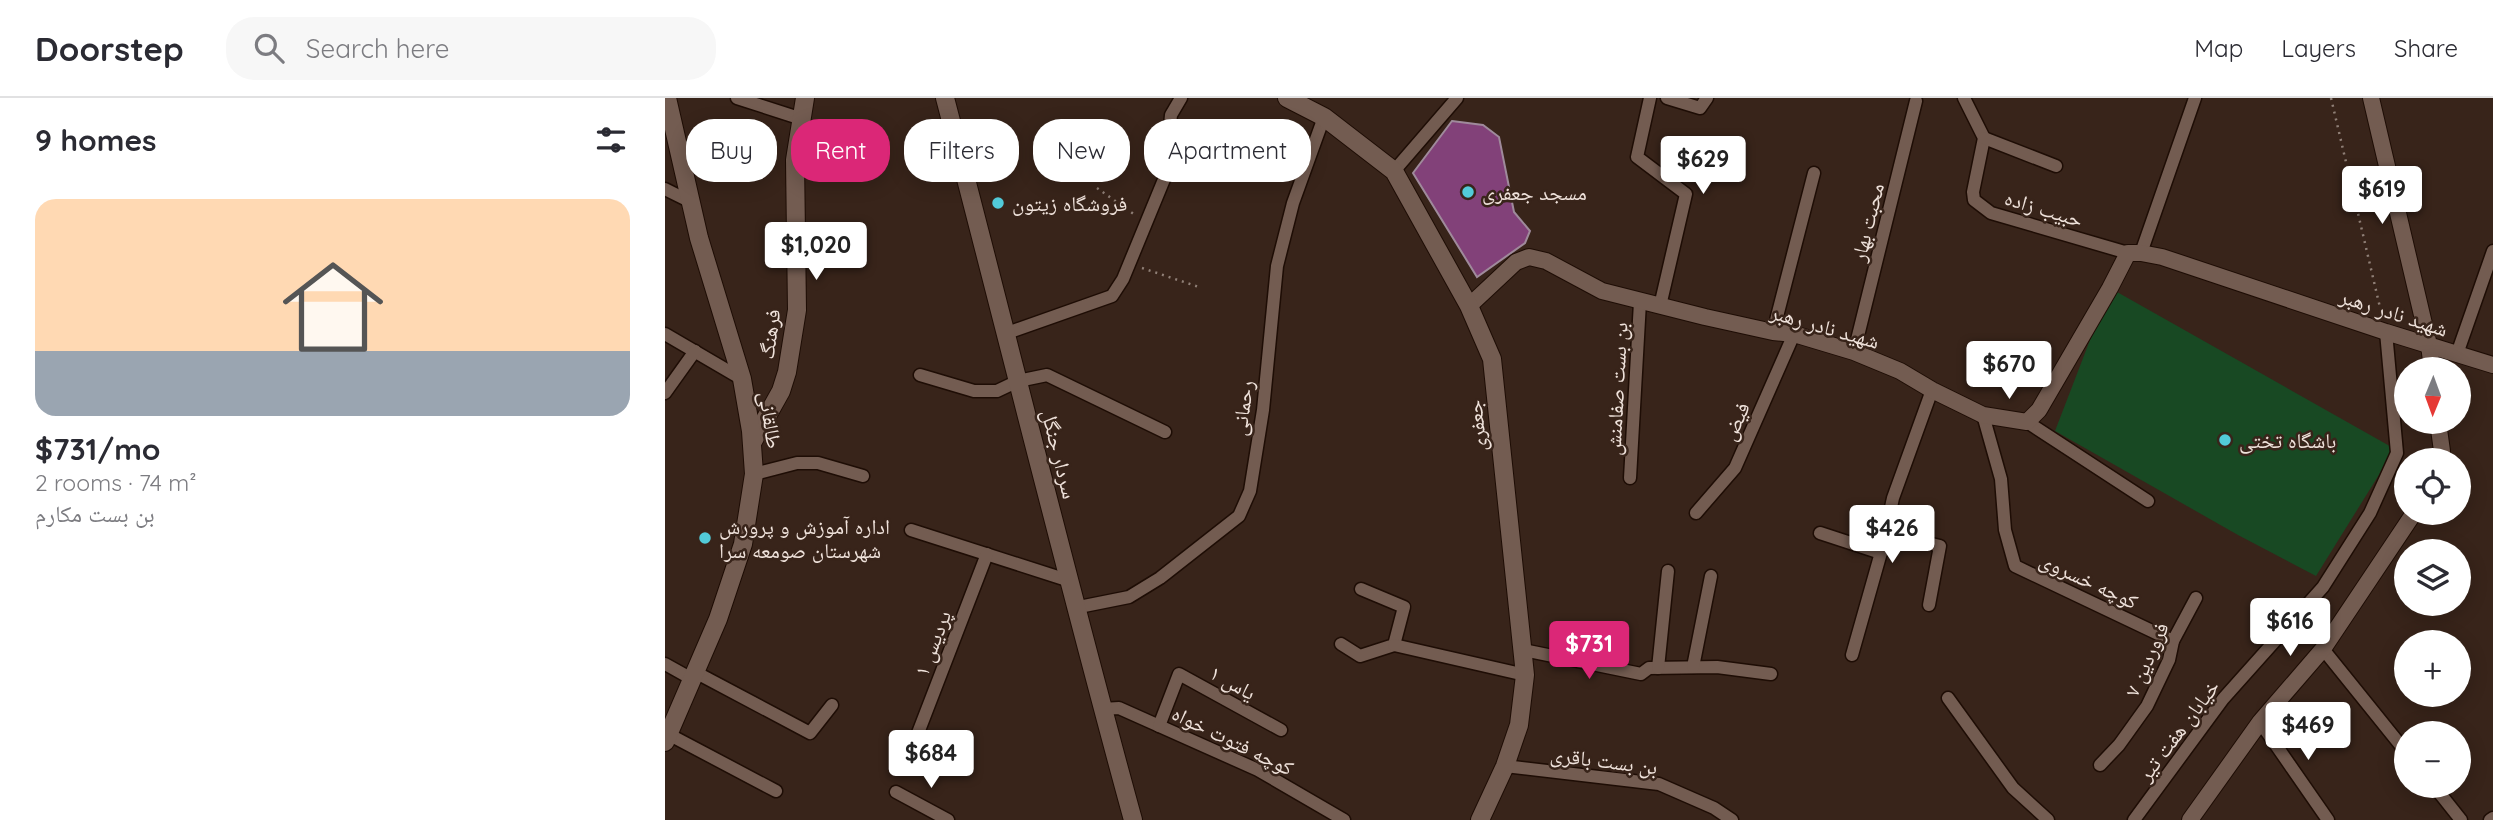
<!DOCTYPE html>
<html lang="en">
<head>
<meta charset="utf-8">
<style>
	:root { --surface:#fff; --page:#f7f7f7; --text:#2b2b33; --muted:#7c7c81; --line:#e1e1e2; --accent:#db2777 }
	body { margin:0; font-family:Quicksand,"Noto Naskh Arabic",sans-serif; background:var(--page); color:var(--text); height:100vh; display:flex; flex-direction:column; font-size:26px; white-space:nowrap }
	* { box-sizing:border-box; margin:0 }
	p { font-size:23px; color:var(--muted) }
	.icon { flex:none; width:38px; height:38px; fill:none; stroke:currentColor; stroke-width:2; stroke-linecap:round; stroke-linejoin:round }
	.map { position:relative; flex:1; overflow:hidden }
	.panel { display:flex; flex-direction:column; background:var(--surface); width:665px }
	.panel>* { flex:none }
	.top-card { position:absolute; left:21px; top:21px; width:665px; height:63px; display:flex; gap:14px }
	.needle { width:46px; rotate:181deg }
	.tools { position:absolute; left:1729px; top:259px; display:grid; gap:14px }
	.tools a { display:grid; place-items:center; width:77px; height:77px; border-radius:50%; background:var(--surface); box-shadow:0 4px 18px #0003; font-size:35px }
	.price { position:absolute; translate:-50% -60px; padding:0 16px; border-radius:7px; background:#fff; color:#222; font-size:23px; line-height:46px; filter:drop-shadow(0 2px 4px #0008) }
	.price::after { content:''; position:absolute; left:50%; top:42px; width:21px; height:16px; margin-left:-10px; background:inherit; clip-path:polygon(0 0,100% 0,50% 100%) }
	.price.current { background:var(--accent); color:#fff }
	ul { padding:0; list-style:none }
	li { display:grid; align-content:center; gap:14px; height:371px; padding:0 35px }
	li span { display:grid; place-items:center; height:217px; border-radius:21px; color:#555 }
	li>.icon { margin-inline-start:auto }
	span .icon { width:126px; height:126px; fill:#fffc; stroke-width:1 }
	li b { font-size:30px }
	h2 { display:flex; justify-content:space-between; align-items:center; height:84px; padding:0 35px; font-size:30px }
	.chip { padding:0 24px; border-radius:28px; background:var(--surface); box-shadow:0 4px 18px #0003; font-size:24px; line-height:63px }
	.chip.current { background:var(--accent); color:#fff }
	header { display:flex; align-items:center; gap:42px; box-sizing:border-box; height:98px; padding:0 35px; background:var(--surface); border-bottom:2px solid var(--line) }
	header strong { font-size:33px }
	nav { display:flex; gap:38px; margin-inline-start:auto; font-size:24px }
	.search { width:490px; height:63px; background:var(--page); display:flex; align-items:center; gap:18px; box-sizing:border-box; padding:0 24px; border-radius:28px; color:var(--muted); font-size:26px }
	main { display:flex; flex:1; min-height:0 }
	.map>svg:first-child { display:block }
</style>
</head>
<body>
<header>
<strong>Doorstep</strong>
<div class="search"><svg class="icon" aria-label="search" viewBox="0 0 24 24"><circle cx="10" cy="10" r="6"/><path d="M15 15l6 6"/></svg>Search here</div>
<nav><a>Map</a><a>Layers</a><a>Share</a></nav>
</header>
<main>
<section class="panel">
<h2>9 homes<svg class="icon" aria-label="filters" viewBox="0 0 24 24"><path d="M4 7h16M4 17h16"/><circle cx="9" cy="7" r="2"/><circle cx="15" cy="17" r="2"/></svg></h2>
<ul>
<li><span style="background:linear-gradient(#ffd9b3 70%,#9aa5b1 0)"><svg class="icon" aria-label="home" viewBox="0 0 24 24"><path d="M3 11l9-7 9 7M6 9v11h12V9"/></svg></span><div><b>$731/mo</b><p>2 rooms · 74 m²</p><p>بن بست مکارم</p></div></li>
</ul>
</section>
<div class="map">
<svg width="1828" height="722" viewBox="0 0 1828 722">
	<rect width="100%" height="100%" fill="#38241a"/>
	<!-- green -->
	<path fill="#184923" d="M1445 190 1730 351 1651 478 1573 437 1390 333Z"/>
	<!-- building -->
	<path fill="#824179" stroke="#9f8a9b" stroke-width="2" d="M787 23 818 27 834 39 849 114 865 133 860 145 812 179 748 75Z"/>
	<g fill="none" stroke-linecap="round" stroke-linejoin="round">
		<defs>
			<g id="minor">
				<path d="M72 0 137 21"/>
				<path d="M985 0 972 59 1021 96 995 208"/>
				<path d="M1002 0 1035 10 1042 0"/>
				<path d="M1299 0 1319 40 1308 94 1309 102 1326 115 1463 155"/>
				<path d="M1319 40 1391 68"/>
				<path d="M729 73 792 0"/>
				<path d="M0 91 26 104"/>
				<path d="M1476 155 1530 0"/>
				<path d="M1108 234 1149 75"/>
				<path d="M342 235 447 198 458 181 500 79 506 17 516 0"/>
				<path d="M0 236 77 281"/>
				<path d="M1189 254 1251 3"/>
				<path d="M1792 256 1828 153"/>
				<path d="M255 277 309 293H332L353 283 382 277 500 334"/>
				<path d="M0 295 30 253"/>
				<path d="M1318 317 1336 381 1340 432 1350 468 1508 543"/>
				<path d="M1362 324 1483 403"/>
				<path d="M89 376 132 365H153L198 378"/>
				<path d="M965 380 975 204"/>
				<path d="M1031 415 1070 370 1129 236"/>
				<path d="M246 432 402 482"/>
				<path d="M1155 435 1216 455 1221 435 1275 448 1264 507"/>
				<path d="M409 510 464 499 495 480 574 418 585 393 598 312 612 168 628 105 659 19"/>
				<path d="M676 546 695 558 729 547 739 509 696 491"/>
				<path d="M729 547 860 577"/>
				<path d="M1658 551 1741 654"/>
				<path d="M858 552 976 576 984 570 1052 569 1106 576"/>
				<path d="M1187 557 1217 451 1228 400 1267 292"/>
				<path d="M0 566 27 581"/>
				<path d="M1028 569 1046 478"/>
				<path d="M993 570 1003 473"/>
				<path d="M30 574 145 635 167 607"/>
				<path d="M1283 600 1348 690 1383 722"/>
				<path d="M437 611 454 610 593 672 679 722"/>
				<path d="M1595 624 1663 722"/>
				<path d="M494 628 514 576 616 632"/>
				<path d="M3 636 111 693"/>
				<path d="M248 648 322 456"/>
				<path d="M1435 667 1454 647 1482 608 1504 562 1508 543 1531 500"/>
				<path d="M840 668 994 686 1049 710 1067 722"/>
				<path d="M1769 688 1796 722"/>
				<path d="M231 694 283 722"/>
				<path d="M1469 722 1558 601 1658 489 1705 415 1732 355 1721 234"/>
				<path d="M1825 722 1828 720"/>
			</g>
			<g id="tertiary">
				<path d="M1706 0 1764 247 1767 271"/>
				<path d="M804 208 851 164 864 159 881 163 937 193 1040 219 1108 234 1129 236 1189 254 1235 273 1267 292 1318 317 1362 324 1374 312 1445 190 1463 155H1476L1497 159 1721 234 1828 267"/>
				<path d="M1773 324 1777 353 1775 362"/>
				<path d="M1525 722 1595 624 1658 551 1749 415"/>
			</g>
			<g id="secondary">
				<path d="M280 0C343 241 402 482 468 722"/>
				<path d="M622 0 659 19 729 73 804 208 827 261 860 577 854 627 840 668 815 722"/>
				<path d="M87 345 116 293 122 274 132 212 130 62 140 0"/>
				<path d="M0 644 53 521 78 446 89 376 86 333 77 281 34 140 2 0"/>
			</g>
		</defs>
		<!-- minor casing -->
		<use href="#minor" stroke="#1e0d05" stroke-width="15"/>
		<!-- tertiary casing -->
		<use href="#tertiary" stroke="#1e0d05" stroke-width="18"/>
		<!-- secondary casing -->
		<use href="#secondary" stroke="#1e0d05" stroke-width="20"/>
		<!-- path -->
		<g stroke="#8f7f76" stroke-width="2.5" stroke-dasharray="2 5" stroke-linecap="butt">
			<path d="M1666 0 1717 218"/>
			<path d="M432 90 470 117"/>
			<path d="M477 170 534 189"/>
		</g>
		<!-- minor -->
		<use href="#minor" stroke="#735c51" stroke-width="12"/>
		<!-- tertiary -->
		<use href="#tertiary" stroke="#735c51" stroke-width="16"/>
		<!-- secondary -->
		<use href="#secondary" stroke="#735c51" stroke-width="18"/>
	</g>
	<!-- markers -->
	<g fill="#52cbd9" stroke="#38241a" stroke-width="2.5">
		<circle cx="803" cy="94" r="7"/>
		<circle cx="333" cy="105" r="7"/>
		<circle cx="1560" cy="342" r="7"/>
		<circle cx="40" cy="440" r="7"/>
	</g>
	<g text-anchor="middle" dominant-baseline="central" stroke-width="5" stroke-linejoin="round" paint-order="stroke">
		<!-- poi labels -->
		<g font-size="21" fill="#efe2db" stroke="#38241a" text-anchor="start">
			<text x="817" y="94">مسجد جعفری</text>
			<text x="347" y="105">فروشگاه زیتون</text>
			<text x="1574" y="342">باشگاه تختی</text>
			<text x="54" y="428">اداره آموزش و پرورش<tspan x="54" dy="24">شهرستان صومعه سرا</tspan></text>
		</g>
		<!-- street labels -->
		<g font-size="21" fill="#efe2db" stroke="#38241a">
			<text transform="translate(1379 110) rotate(17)">حبیب زاده</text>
			<text transform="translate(1202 124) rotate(-76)">محبت بهار</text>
			<text transform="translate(1729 214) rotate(18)">شهید نادر رهبر</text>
			<text transform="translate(1160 228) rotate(16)">شهید نادر رهبر</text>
			<text transform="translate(104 236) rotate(-82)">فرهنگ</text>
			<text transform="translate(951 291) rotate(-87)">بن بست صفامنش</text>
			<text transform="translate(577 310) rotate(-82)">رحمانی</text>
			<text transform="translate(106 322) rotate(82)">طالقانی</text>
			<text transform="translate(1070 323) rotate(-65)">فیض</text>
			<text transform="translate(811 328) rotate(-96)">جعفری</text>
			<text transform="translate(395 356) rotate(76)">سردار جنگل</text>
			<text transform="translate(1424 482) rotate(25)">کوچه خسروی</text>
			<text transform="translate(267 545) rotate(-69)">پردیس ۱</text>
			<text transform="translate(1481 561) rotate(-66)">فروردین ۷</text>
			<text transform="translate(568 584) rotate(29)">یاس ۱</text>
			<text transform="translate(1513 632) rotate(-53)">خیابان هفت تیر</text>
			<text transform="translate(568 642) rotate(26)">کوچه فتوت خواه</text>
			<text transform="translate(939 662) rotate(7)">بن بست باقری</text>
		</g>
	</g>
</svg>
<div class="tools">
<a><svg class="needle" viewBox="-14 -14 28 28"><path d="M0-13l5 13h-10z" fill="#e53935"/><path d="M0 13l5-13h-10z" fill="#7c7c81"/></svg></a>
<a><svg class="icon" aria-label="locate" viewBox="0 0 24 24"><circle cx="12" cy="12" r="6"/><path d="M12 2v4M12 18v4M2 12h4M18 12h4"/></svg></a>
<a><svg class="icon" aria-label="layers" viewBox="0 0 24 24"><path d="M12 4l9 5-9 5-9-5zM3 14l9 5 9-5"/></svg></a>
<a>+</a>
<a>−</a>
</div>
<b class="price" style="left:1038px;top:98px">$629</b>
<b class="price" style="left:1717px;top:128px">$619</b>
<b class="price" style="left:151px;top:184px">$1,020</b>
<b class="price" style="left:1344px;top:303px">$670</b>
<b class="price" style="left:1227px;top:467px">$426</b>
<b class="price" style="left:1625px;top:560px">$616</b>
<b class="price current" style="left:924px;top:583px">$731</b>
<b class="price" style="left:1643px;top:664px">$469</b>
<b class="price" style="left:266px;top:692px">$684</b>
<div class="top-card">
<a class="chip">Buy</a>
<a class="chip current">Rent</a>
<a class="chip">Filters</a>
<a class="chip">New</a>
<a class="chip">Apartment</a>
</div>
</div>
</main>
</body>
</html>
